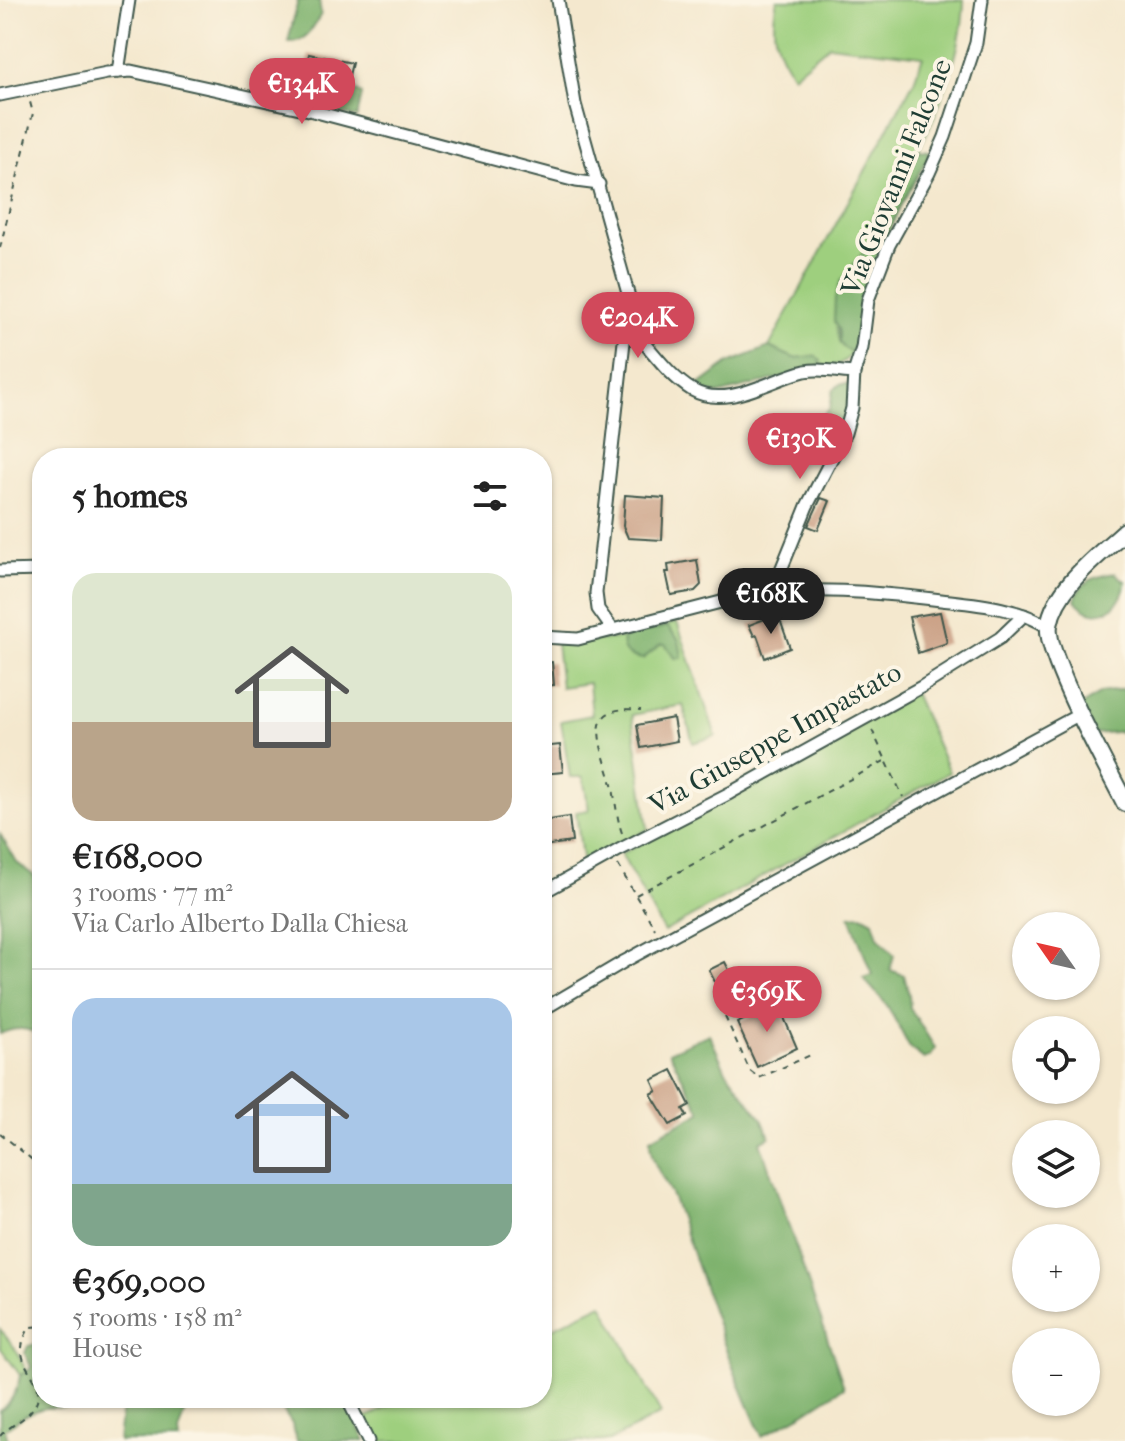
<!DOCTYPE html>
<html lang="en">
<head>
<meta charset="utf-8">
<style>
	:root { --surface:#fff; --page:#f2f2f2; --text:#222; --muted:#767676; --line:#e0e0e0; --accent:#d1495b }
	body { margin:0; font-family:"IM FELL French Canon",serif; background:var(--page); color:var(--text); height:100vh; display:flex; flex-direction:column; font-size:30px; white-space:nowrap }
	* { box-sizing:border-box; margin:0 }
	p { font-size:26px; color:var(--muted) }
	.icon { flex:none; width:44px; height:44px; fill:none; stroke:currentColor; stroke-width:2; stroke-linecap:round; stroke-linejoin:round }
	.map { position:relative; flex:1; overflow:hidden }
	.details { position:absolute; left:32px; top:448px; width:520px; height:960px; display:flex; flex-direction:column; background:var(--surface); border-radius:32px; box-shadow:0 2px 6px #0004 }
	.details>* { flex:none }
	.needle { width:52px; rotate:304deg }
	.fabs { position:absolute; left:1012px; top:912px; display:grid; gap:16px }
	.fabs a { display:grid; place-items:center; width:88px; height:88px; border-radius:50%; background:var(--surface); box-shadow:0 2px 6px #0004; font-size:40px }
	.price { position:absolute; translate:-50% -68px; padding:0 18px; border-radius:28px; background:var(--accent); color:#fff; font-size:26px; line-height:52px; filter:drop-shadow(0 2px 4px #0008) }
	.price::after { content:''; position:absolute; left:50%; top:48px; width:24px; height:18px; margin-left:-12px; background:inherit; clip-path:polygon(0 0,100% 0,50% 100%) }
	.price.active { background:#222; color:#fff }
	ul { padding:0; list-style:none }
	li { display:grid; align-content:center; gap:16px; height:424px; padding:0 40px }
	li+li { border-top:2px solid var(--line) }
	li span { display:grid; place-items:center; height:248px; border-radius:24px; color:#555 }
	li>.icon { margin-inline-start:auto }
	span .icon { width:144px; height:144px; fill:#fffc; stroke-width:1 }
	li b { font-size:34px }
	h2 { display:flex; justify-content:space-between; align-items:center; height:96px; padding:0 40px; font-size:34px }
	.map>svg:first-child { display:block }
</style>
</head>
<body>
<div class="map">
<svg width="1125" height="1441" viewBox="0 0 1125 1441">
	<rect width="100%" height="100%" fill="#fcf5e5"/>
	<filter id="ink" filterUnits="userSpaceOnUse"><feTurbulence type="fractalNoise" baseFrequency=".0125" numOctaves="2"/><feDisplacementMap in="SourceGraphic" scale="16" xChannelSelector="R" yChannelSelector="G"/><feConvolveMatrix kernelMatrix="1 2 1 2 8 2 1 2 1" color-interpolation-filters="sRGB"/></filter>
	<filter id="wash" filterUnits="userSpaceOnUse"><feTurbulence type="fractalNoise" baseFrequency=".006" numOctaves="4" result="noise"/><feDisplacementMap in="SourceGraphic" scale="32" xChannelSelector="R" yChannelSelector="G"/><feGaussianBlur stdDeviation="1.8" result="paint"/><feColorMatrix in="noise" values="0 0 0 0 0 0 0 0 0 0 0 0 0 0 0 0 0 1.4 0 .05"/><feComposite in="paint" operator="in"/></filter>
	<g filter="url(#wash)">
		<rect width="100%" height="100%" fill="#f4e8ce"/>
		<!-- green -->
		<g fill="#9ecf7e" stroke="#5e8659" stroke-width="2">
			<path d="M777 0H964C963 57 932 131 902 178 894 191 884 200 876 212 867 224 871 240 863 253 855 268 841 277 837 294 834 304 835 339 842 346 844 348 850 351 852 353 831 381 795 360 769 347L914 81 923 56 829 45 793 75C775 48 770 32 777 0Z"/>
			<path d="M677 622 716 736 693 743 683 705 632 715 648 829 583 865 576 812 589 810 583 777H570L561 721 592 715 589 683 561 687 556 643 623 638Z"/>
			<path d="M914 693 949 772 664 932 621 854Z"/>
			<path d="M602 1304 661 1414 609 1441H372L359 1421 407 1398H542V1333Z"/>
			<path d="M0 1329 14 1347 27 1372 20 1375 0 1347Z"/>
		</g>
		<!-- forest -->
		<g fill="#7eb26d" stroke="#4e7850" stroke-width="2">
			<path d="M298 0H319L321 14C313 28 306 43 288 42Z"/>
			<path d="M357 91 362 94 357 117 302 106 303 101 310 97 341 105Z"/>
			<path d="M919 150 928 151V157L900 207 878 256 852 353 843 347 839 341V331L834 322 835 298 841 281 865 250 871 221 876 211 894 191Z"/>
			<path d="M769 347 794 358 816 356 821 361 819 368 718 394 704 391 699 385 729 363Z"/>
			<path d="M840 384H851V401L840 433 827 429 823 416 830 408 833 390Z"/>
			<path d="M1115 573 1125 581C1125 609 1094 625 1075 600 1080 580 1097 576 1115 573Z"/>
			<path d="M667 626 679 640 682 657 676 659 665 644H661L643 659C630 657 620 653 623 638Z"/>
			<path d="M1125 689V731L1095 734 1080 706 1101 693Z"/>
			<path d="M0 834 16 862 42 882V1036C27 1027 15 1027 0 1034Z"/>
			<path d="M862 915 873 921 878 937 894 955 890 970 904 975 909 995 910 1008 935 1048 931 1056 924 1059 910 1048 887 1005 863 978 872 975 850 916Z"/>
			<path d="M709 1034 725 1069 762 1119 770 1137 760 1142 844 1387 804 1413 762 1436C726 1360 703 1279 674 1201 666 1180 649 1162 650 1139L701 1112 669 1052Z"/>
			<path d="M39 1343 42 1344V1398H97L94 1405C78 1410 63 1406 47 1408 31 1410 18 1420 5 1429L8 1441H0V1411C12 1402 18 1389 20 1375L27 1372 31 1367 25 1353 28 1346Z"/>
			<path d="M129 1398H189L178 1433 179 1441H118L121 1414Z"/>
			<path d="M275 1398H344L365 1441H297L292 1424Z"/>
		</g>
		<g id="blocks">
			<!-- building -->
			<g fill="#cca388">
				<path d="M309 54 352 63 345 92 303 83Z"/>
				<path d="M625 495 664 498 662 540 628 538 623 526Z"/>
				<path d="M821 498 830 501 818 530 808 526Z"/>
				<path d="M697 560 701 585 695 591 671 595 666 572H669L668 565Z"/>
				<path d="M940 612 947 643 918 653 909 617Z"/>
				<path d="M778 614 790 648 765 658 757 635 754 636 749 625Z"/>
				<path d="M552 662 554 685 542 686V663Z"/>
				<path d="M673 718 677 741 641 748 637 725Z"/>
				<path d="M560 745 563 772 542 774V747Z"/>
				<path d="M569 817 572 842 542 846V821Z"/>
				<path d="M725 962 737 986 721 994 709 970Z"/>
				<path d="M776 999 797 1048 757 1067 737 1023 754 1015 753 1012Z"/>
				<path d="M672 1070 690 1105 683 1109 687 1116 670 1125 651 1094 657 1091 652 1080Z"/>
			</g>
		</g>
	</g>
	<g filter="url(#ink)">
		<use href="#blocks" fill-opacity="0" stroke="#3f574b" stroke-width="2"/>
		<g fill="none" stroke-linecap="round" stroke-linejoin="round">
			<defs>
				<g id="street">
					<path d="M558 0 575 104 629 297 596 593 598 609 613 630"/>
					<path d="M118 72 129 0"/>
					<path d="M0 95 107 73 131 71 309 110 576 181 599 184"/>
					<path d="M627 324C649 345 666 374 692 390 727 410 771 379 805 371 820 368 839 372 854 373"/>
					<path d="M0 571 42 570"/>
					<path d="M772 592 807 506 845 433 852 408 854 373 862 348 868 300 889 245 929 173 945 137 976 43 982 0"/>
					<path d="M542 637 578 639 744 596C810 586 875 592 941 600 976 604 1018 607 1048 627"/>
					<path d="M542 893 619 850 730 793 923 686 1000 638 1024 615"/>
					<path d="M542 1010 625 961 1080 714"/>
					<path d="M347 1398 368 1441"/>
				</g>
				<path id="secondary" d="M1125 531C1098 556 1056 586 1049 625 1044 654 1109 771 1125 803"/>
			</defs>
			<!-- street casing -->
			<use href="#street" stroke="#3f574b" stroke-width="15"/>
			<!-- secondary casing -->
			<use href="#secondary" stroke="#3f574b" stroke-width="20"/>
			<!-- path -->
			<g stroke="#3f574b" stroke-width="2" stroke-dasharray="6 6" stroke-linecap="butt">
				<path d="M0 248 33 113 30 102"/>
				<path d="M872 730 903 797"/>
				<path d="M622 833C617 819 616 804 613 789 605 752 575 702 641 710"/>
				<path d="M618 865 655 929"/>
				<path d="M636 895 886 760"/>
				<path d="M715 995 750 1071 759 1078 813 1054"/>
				<path d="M0 1133 42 1168"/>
				<path d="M0 1436C10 1425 25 1420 33 1408 54 1377 3 1368 30 1327L42 1326"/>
			</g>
			<!-- street -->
			<use href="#street" stroke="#fff" stroke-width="11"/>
			<!-- secondary -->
			<use href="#secondary" stroke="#fff" stroke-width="16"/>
		</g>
	</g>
	<g text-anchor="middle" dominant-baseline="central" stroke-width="8" stroke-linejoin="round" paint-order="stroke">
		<!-- street labels -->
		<g font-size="28" fill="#1f3d34" stroke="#fcf5e5">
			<text transform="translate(896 177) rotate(-68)">Via Giovanni Falcone</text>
			<text transform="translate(775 738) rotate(-29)">Via Giuseppe Impastato</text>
		</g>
	</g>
</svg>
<div class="fabs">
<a><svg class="needle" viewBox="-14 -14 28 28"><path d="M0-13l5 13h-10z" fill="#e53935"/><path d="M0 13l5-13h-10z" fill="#767676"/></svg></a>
<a><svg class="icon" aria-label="locate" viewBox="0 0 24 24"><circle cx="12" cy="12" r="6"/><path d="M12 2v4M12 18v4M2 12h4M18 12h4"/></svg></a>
<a><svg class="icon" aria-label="layers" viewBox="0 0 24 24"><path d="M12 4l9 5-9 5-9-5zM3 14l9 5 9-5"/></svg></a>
<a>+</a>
<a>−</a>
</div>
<b class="price" style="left:302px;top:126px">€134K</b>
<b class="price" style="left:638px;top:360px">€204K</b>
<b class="price" style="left:800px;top:481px">€130K</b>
<b class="price active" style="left:771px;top:636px">€168K</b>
<b class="price" style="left:767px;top:1034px">€369K</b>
<section class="details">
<h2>5 homes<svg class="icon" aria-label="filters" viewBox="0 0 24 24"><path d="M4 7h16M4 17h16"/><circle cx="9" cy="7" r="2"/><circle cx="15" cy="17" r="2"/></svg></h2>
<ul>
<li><span style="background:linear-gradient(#dfe7d0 60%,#b9a48a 0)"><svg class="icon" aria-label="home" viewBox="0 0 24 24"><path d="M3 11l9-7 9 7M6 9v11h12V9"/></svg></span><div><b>€168,000</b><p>3 rooms · 77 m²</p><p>Via Carlo Alberto Dalla Chiesa</p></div></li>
<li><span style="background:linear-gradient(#a9c7e8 75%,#7fa58c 0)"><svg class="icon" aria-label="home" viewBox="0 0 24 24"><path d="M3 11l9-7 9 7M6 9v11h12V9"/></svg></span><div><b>€369,000</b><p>5 rooms · 158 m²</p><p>House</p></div></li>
</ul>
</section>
</div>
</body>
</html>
